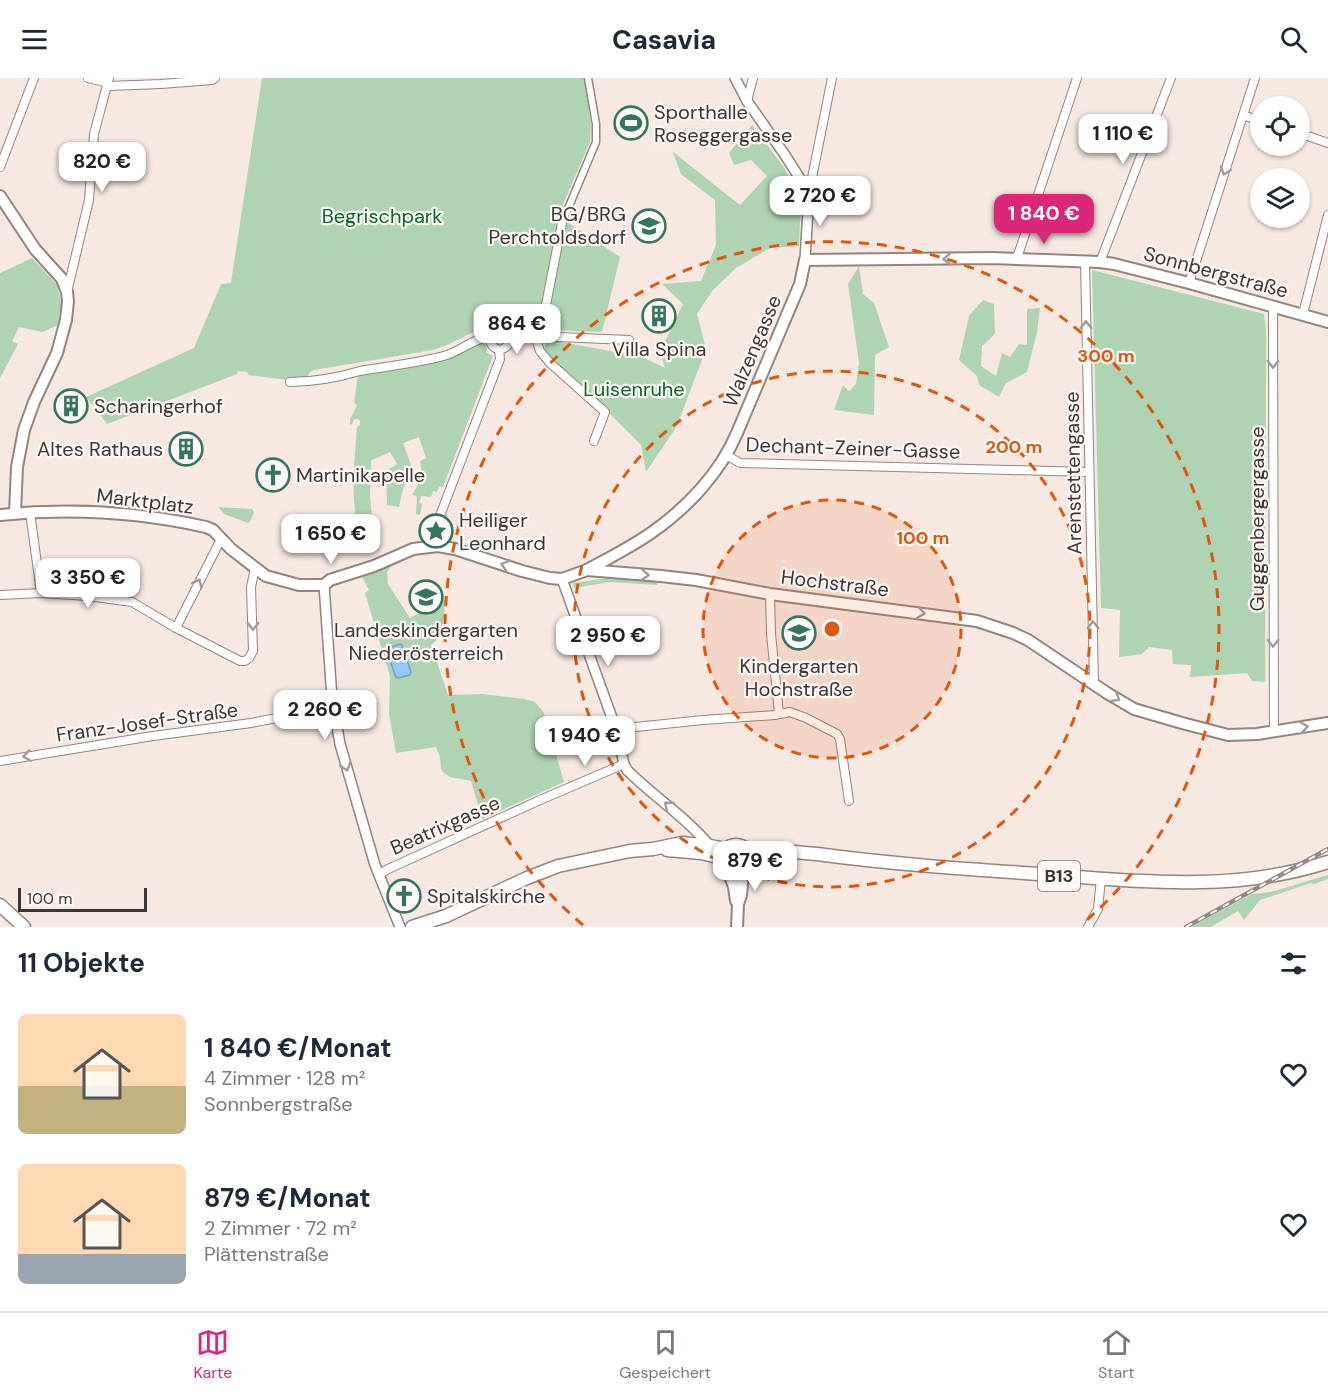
<!DOCTYPE html>
<html lang="de">
<head>
<meta charset="utf-8">
<style>
	:root { --surface:#fff; --page:#f2f2f3; --text:#1f2937; --muted:#747a83; --line:#e0e1e3; --accent:#db2777 }
	body { margin:0; font-family:"DM Sans",sans-serif; background:var(--page); color:var(--text); height:100vh; display:flex; flex-direction:column; font-size:22px; white-space:nowrap }
	* { box-sizing:border-box; margin:0 }
	p { font-size:20px; color:var(--muted) }
	.icon { flex:none; width:33px; height:33px; fill:none; stroke:currentColor; stroke-width:2; stroke-linecap:round; stroke-linejoin:round }
	.map { position:relative; height:849px; overflow:hidden }
	.sheet { display:flex; flex-direction:column; background:var(--surface); flex:1 }
	.sheet>* { flex:none }
	.buttons { position:absolute; left:1250px; top:18px; display:grid; gap:12px }
	.buttons a { display:grid; place-items:center; width:60px; height:60px; border-radius:50%; background:var(--surface); box-shadow:0 2px 4px #0004; font-size:30px }
	.scale { position:absolute; left:18px; bottom:15px; width:129px; box-sizing:border-box; padding-left:6px; border:3px solid #3c3735; border-top:0; font-size:16px; line-height:21px; white-space:nowrap; color:#3c3735; -webkit-text-stroke:4px #fdf7f5; paint-order:stroke }
	.price { position:absolute; translate:-50% -51px; padding:0 14px; border-radius:12px; background:#fff; color:#222; font-size:20px; line-height:39px; filter:drop-shadow(0 2px 3px #0008) }
	.price::after { content:''; position:absolute; left:50%; top:36px; width:18px; height:14px; margin-left:-9px; background:inherit; clip-path:polygon(0 0,100% 0,50% 100%) }
	.price.active { background:var(--accent); color:#fff }
	ul { padding:0; list-style:none }
	li { display:flex; align-items:center; gap:18px; height:150px; padding:0 18px }
	li span { display:grid; place-items:center; flex:none; width:168px; height:120px; border-radius:9px; color:#555 }
	li>.icon { margin-inline-start:auto }
	span .icon { width:72px; height:72px; fill:#fffc; stroke-width:1 }
	li b { font-size:26px }
	h2 { display:flex; justify-content:space-between; align-items:center; height:72px; padding:0 18px; font-size:26px }
	header { display:flex; justify-content:space-between; align-items:center; height:78px; padding:0 18px; background:var(--surface); font-size:27px; font-weight:700 }
	.dock { display:flex; justify-content:space-around; align-items:center; height:84px; border-top:2px solid var(--line); background:var(--surface); font-size:16px; color:var(--muted) }
	.dock a { display:grid; justify-items:center; gap:3px }
	.dock .active { color:var(--accent) }
	.map>svg:first-child { display:block }
</style>
</head>
<body>
<header><svg class="icon" aria-label="menu" viewBox="0 0 24 24"><path d="M4 6h16M4 12h16M4 18h16"/></svg>Casavia<svg class="icon" aria-label="search" viewBox="0 0 24 24"><circle cx="10" cy="10" r="6"/><path d="M15 15l6 6"/></svg></header>
<div class="map">
<svg width="1328" height="849" viewBox="0 0 1328 849">
	<rect width="100%" height="100%" fill="#f7e8e2"/>
	<!-- green -->
	<g fill="#afd3b3">
		<path d="M262 0H585L591 46 590 64 558 138 620 179 602 254 525 251 516 254C503 243 498 247 484 255L483 252 476 253 447 267 433 272 314 292 310 294 306 301C289 304 267 299 249 297L247 294 238 293 237 296 107 346 86 319 194 270 221 206 231 205Z"/>
		<path d="M752 47 783 88 801 122 799 168 770 170 736 190 713 212 697 236 706 271 677 348 646 394 641 367 607 333 545 278V261L642 279 665 290 660 274 683 226 662 206 701 203 716 167 715 122 681 96 673 74 740 127 767 98 751 82 734 87 729 75Z"/>
		<path d="M32 180 57 207 61 224 58 247 42 254 19 249 12 263 18 266 0 300V195Z"/>
		<path d="M859 188 863 216 874 225 889 269 875 277 874 337 834 332 843 307 849 313 856 306 859 285 848 206Z"/>
		<path d="M1092 192 1264 236 1266 253 1265 604 1252 603 1247 595 1190 599 1191 587 1173 586 1172 572 1149 569 1142 576 1119 579 1120 532 1101 530Z"/>
		<path d="M983 222 994 226 995 256 982 268 981 288 996 298 1002 275 1010 279 1019 266 1027 267V231L1040 230 1037 254 1027 294 1006 305 999 319 979 307 977 298 959 282 969 238Z"/>
		<path d="M481 264 484 265 487 270 486 274 493 278 443 409 439 408 437 414 433 413 431 419 421 418 419 425 422 426 420 437 416 436 417 418 412 417C420 404 423 398 420 383L426 380 419 359 403 365 413 393C404 403 402 415 399 429L387 427 386 393 397 386 390 374 372 382 371 385 370 417 372 440 356 439C351 409 355 379 357 349L360 347V343L358 341H354L352 346 350 347V341L357 328 356 326 354 325 358 297 439 283 458 277Z"/>
		<path d="M218 429 252 431 254 434 250 444 248 445 224 436Z"/>
		<path d="M394 484 387 494 388 506 410 540 445 521C444 537 445 557 431 567L448 617 482 616 524 621 535 624 544 635 564 704 482 741 471 703 450 699 444 695 441 691 440 679 436 669 396 675 389 636 390 598 365 515 369 512 362 499Z"/>
		<path d="M607 500 657 503V507L610 504 574 510 573 505Z"/>
		<path d="M1328 797V801L1314 806 1311 805 1260 822 1244 842 1238 833 1211 849H1191L1252 816 1271 814Z"/>
	</g>
	<!-- water -->
	<path fill="#96c8fe" stroke="#7b9cc2" stroke-width="1.5" d="M400 566 402 567 411 594 410 597 398 600 396 599 386 572 388 570Z"/>
	<g fill="none" stroke-linecap="round" stroke-linejoin="round">
		<defs>
			<path id="pedestrian" d="M562 145 596 64V46L588 0"/>
			<g id="minor">
				<path d="M88 0 108 5"/>
				<path d="M108 8 161 6 212 2 215 0"/>
				<path d="M747 23 753 0"/>
				<path d="M1243 37 1260 43"/>
				<path d="M1299 55 1328 65"/>
				<path d="M0 89 34 0"/>
				<path d="M809 115 832 0"/>
				<path d="M1017 180 1077 0"/>
				<path d="M1085 183 1094 606"/>
				<path d="M1100 184 1171 0"/>
				<path d="M1189 205 1255 0"/>
				<path d="M67 214 89 122 94 56 109 0"/>
				<path d="M1273 228 1274 654"/>
				<path d="M1303 236 1328 137"/>
				<path d="M511 260 535 258 545 232 562 145"/>
				<path d="M499 272C477 263 501 238 511 260"/>
				<path d="M499 272C507 270 509 267 511 260"/>
				<path d="M290 304C316 304 336 300 360 293 389 288 419 285 447 277 462 272 474 260 490 259"/>
				<path d="M594 363 605 334 550 285 540 273 535 258 629 262"/>
				<path d="M726 377 740 385 1089 394"/>
				<path d="M30 434 41 515"/>
				<path d="M428 469 500 281 499 272"/>
				<path d="M770 516 771 556 779 635"/>
				<path d="M0 517 41 515 88 518 132 524 176 550 240 583H245L249 580 253 573 251 509 255 490"/>
				<path d="M176 550 221 461"/>
				<path d="M616 651 703 642 775 637 790 634 806 640 837 656 840 661 849 723"/>
				<path d="M0 683 153 658 251 645 333 629"/>
				<path d="M379 797 386 792 540 722 624 686"/>
				<path d="M1088 849 1098 831 1101 801"/>
			</g>
			<g id="tertiary">
				<path d="M735 0 747 23 785 77 809 115 805 182"/>
				<path d="M562 501 616 651 624 686 627 692C654 719 686 739 710 768"/>
				<path d="M324 507 332 620 340 666 375 787 400 849"/>
			</g>
			<g id="secondary">
				<path d="M0 118 35 171 62 201 67 214 68 223 66 242 57 275 34 324 24 352 17 389 15 435"/>
				<path d="M0 437C68 430 139 434 206 449L213 452 231 471 266 498 299 507H324L330 502 374 488 413 471 438 468 455 471 522 493 550 500 562 501 587 492 661 498 696 502 770 516 977 543 1013 555 1028 562 1107 615 1134 631 1182 645 1228 657 1257 656 1328 645"/>
				<path d="M587 492C609 480 631 469 651 455 687 430 720 395 737 355L800 206 805 182 992 180 1100 184 1114 186 1189 205 1328 244"/>
				<path d="M729 795 734 809 736 823"/>
				<path d="M737 849 738 826 741 817 743 795"/>
			</g>
			<g id="primary">
				<circle cx="736" cy="782" r="15"/>
				<path d="M667 772 701 775 722 780"/>
				<path d="M749 775C758 777 767 773 776 773 789 773 803 775 817 776 891 786 965 791 1039 796 1137 803 1233 815 1328 784"/>
				<path d="M749 789 783 777"/>
				<path d="M0 827 24 849"/>
				<path d="M412 849 446 838 527 800 558 788 630 773 653 771 682 765 710 768 726 771"/>
			</g>
		</defs>
		<!-- pedestrian casing -->
		<use href="#pedestrian" stroke="#92847f" stroke-width="9"/>
		<!-- minor casing -->
		<use href="#minor" stroke="#92847f" stroke-width="10"/>
		<!-- tertiary casing -->
		<use href="#tertiary" stroke="#92847f" stroke-width="12"/>
		<!-- secondary casing -->
		<use href="#secondary" stroke="#92847f" stroke-width="14"/>
		<!-- primary casing -->
		<use href="#primary" stroke="#92847f" stroke-width="15"/>
		<!-- pedestrian -->
		<use href="#pedestrian" stroke="#fff" stroke-width="6"/>
		<!-- minor -->
		<use href="#minor" stroke="#fff" stroke-width="8"/>
		<!-- tertiary -->
		<use href="#tertiary" stroke="#fff" stroke-width="9"/>
		<!-- secondary -->
		<use href="#secondary" stroke="#fff" stroke-width="10"/>
		<!-- primary -->
		<use href="#primary" stroke="#fff" stroke-width="12"/>
		<defs>
			<path id="rail" d="M1186 849 1328 771"/>
		</defs>
		<!-- rail casing -->
		<use href="#rail" stroke="#938a86" stroke-width="4.5"/>
		<!-- rail -->
		<use href="#rail" stroke="#fdf7f5" stroke-width="2" stroke-dasharray="7" stroke-linecap="butt"/>
	</g>
	<!-- one-way arrows -->
	<defs><path id="oneway-chevron" d="M-2-3.5L2.5 0L-2 3.5" fill="none" stroke-width="1.6" stroke-linecap="round" stroke-linejoin="round" transform="scale(1.5)"/></defs>
	<g stroke="#9e9b9a">
		<use href="#oneway-chevron" transform="translate(1225 93) rotate(108)"/>
		<use href="#oneway-chevron" transform="translate(947 181) rotate(179)"/>
		<use href="#oneway-chevron" transform="translate(1086 247) rotate(-91)"/>
		<use href="#oneway-chevron" transform="translate(1273 286) rotate(90)"/>
		<use href="#oneway-chevron" transform="translate(505 487) rotate(-162)"/>
		<use href="#oneway-chevron" transform="translate(645 497) rotate(4)"/>
		<use href="#oneway-chevron" transform="translate(198 505) rotate(-63)"/>
		<use href="#oneway-chevron" transform="translate(921 535) rotate(8)"/>
		<use href="#oneway-chevron" transform="translate(1093 547) rotate(-91)"/>
		<use href="#oneway-chevron" transform="translate(253 548) rotate(89)"/>
		<use href="#oneway-chevron" transform="translate(1273 565) rotate(90)"/>
		<use href="#oneway-chevron" transform="translate(1116 620) rotate(31)"/>
		<use href="#oneway-chevron" transform="translate(1304 649) rotate(-9)"/>
		<use href="#oneway-chevron" transform="translate(27 678) rotate(171)"/>
		<use href="#oneway-chevron" transform="translate(346 689) rotate(74)"/>
		<use href="#oneway-chevron" transform="translate(668 727) rotate(-140)"/>
	</g>
	<!-- distance rings -->
	<circle cx="832" cy="551" r="129" fill="#df570e" fill-opacity=".12"/>
	<g fill="none" stroke="#df570e" stroke-width="3" stroke-dasharray="10 8">
		<circle cx="832" cy="551" r="129"/>
		<circle cx="832" cy="551" r="258"/>
		<path d="M583 847A387 387 0 1 1 1081 847"/>
	</g>
	<!-- icons -->
	<defs>
		<symbol id="stadium-ring" viewBox="-11 -11 22 22"><circle r="9.5" fill="#fdf7f5" stroke="#37745f" stroke-width="1.5"/><path d="M0-5a6.5 5 0 1 0 0 10a6.5 5 0 1 0 0-10ZM-3.5-1.8h7v3.6h-7Z" fill="#37745f"/></symbol>
		<symbol id="school-ring" viewBox="-11 -11 22 22"><circle r="9.5" fill="#fdf7f5" stroke="#37745f" stroke-width="1.5"/><path d="M0-5L7-2L0 1L-7-2ZM-4 1L0 2.5L4 1V4Q0 6-4 4Z" fill="#37745f"/></symbol>
		<symbol id="building-ring" viewBox="-11 -11 22 22"><circle r="9.5" fill="#fdf7f5" stroke="#37745f" stroke-width="1.5"/><path d="M-4-6H4V6H1V3H-1V6H-4ZM-2.5-4.3h1.7v1.8h-1.7ZM.8-4.3h1.7v1.8H.8ZM-2.5-1h1.7V.8h-1.7ZM.8-1h1.7V.8H.8Z" fill="#37745f"/></symbol>
		<symbol id="church-ring" viewBox="-11 -11 22 22"><circle r="9.5" fill="#fdf7f5" stroke="#37745f" stroke-width="1.5"/><path d="M-1.2-6h2.4v3.5h3.3v2.4h-3.3V6h-2.4V-.1h-3.3v-2.4h3.3Z" fill="#37745f"/></symbol>
		<symbol id="sight-ring" viewBox="-11 -11 22 22"><circle r="9.5" fill="#fdf7f5" stroke="#37745f" stroke-width="1.5"/><path d="M0-6L1.8-2.2L6-1.7L2.9 1.2L3.7 5.4L0 3.3L-3.7 5.4L-2.9 1.2L-6-1.7L-1.8-2.2Z" fill="#37745f"/></symbol>
	</defs>
	<g fill-rule="evenodd">
		<use href="#stadium-ring" x="612" y="26" width="38" height="38"/>
		<use href="#school-ring" x="630" y="129" width="38" height="38"/>
		<use href="#building-ring" x="640" y="219" width="38" height="38"/>
		<use href="#building-ring" x="52" y="309" width="38" height="38"/>
		<use href="#building-ring" x="167" y="352" width="38" height="38"/>
		<use href="#church-ring" x="254" y="378" width="38" height="38"/>
		<use href="#sight-ring" x="417" y="434" width="38" height="38"/>
		<use href="#school-ring" x="407" y="500" width="38" height="38"/>
		<use href="#school-ring" x="780" y="536" width="38" height="38"/>
		<use href="#church-ring" x="385" y="799" width="38" height="38"/>
	</g>
	<g text-anchor="middle" dominant-baseline="central" stroke-width="4.5" stroke-linejoin="round" paint-order="stroke">
		<!-- shield labels -->
		<rect fill="#fdf7f5" stroke="#76716f" stroke-width="1.5" x="1038" y="783" width="42" height="30" rx="4.5"/>
		<g font-size="18" font-weight="bold" fill="#3c3735">
			<text x="1059" y="798">B13</text>
		</g>
		<!-- poi labels -->
		<g font-size="20" fill="#3c3735" stroke="#fdf7f5" text-anchor="start">
			<text x="654" y="34">Sporthalle<tspan x="654" dy="23">Roseggergasse</tspan></text>
			<text x="626" y="136" text-anchor="end">BG/BRG<tspan x="626" dy="23">Perchtoldsdorf</tspan></text>
			<text x="659" y="271" text-anchor="middle">Villa Spina</text>
			<text x="94" y="328">Scharingerhof</text>
			<text x="163" y="371" text-anchor="end">Altes Rathaus</text>
			<text x="296" y="397">Martinikapelle</text>
			<text x="459" y="442">Heiliger<tspan x="459" dy="23">Leonhard</tspan></text>
			<text x="426" y="552" text-anchor="middle">Landeskindergarten<tspan x="426" dy="23">Niederösterreich</tspan></text>
			<text x="799" y="588" text-anchor="middle">Kindergarten<tspan x="799" dy="23">Hochstraße</tspan></text>
			<text x="427" y="818">Spitalskirche</text>
		</g>
		<!-- park labels -->
		<g font-size="20" fill="#096427" stroke="#fdf7f5">
			<text x="382" y="138">Begrischpark</text>
			<text x="634" y="311">Luisenruhe</text>
		</g>
		<!-- street labels -->
		<g font-size="20" fill="#3c3735" stroke="#fdf7f5">
			<text transform="translate(1216 194) rotate(15)">Sonnbergstraße</text>
			<text transform="translate(752 273) rotate(-67)">Walzengasse</text>
			<text transform="translate(853 370) rotate(2)">Dechant-Zeiner-Gasse</text>
			<text transform="translate(1073 395) rotate(-91)">Arenstettengasse</text>
			<text transform="translate(145 423) rotate(7)">Marktplatz</text>
			<text transform="translate(1257 441) rotate(-90)">Guggenbergergasse</text>
			<text transform="translate(835 505) rotate(7)">Hochstraße</text>
			<text transform="translate(147 644) rotate(-8)">Franz-Josef-Straße</text>
			<text transform="translate(445 747) rotate(-24)">Beatrixgasse</text>
		</g>
	</g>
	<circle cx="832" cy="551" r="9" fill="#df570e" stroke="#fdf7f5" stroke-width="3"/>
	<g font-size="18" text-anchor="middle" font-weight="bold" fill="#df570e" stroke="#fdf7f5" stroke-width="4.5" stroke-linejoin="round" paint-order="stroke">
		<text x="1106" y="284">300 m</text>
		<text x="1014" y="375">200 m</text>
		<text x="923" y="466">100 m</text>
	</g>
</svg>
<div class="buttons">
<a><svg class="icon" aria-label="locate" viewBox="0 0 24 24"><circle cx="12" cy="12" r="6"/><path d="M12 2v4M12 18v4M2 12h4M18 12h4"/></svg></a>
<a><svg class="icon" aria-label="layers" viewBox="0 0 24 24"><path d="M12 4l9 5-9 5-9-5zM3 14l9 5 9-5"/></svg></a>
</div>
<div class="scale">100 m</div>
<b class="price" style="left:1123px;top:87px">1 110 €</b>
<b class="price" style="left:102px;top:115px">820 €</b>
<b class="price" style="left:820px;top:149px">2 720 €</b>
<b class="price active" style="left:1044px;top:167px">1 840 €</b>
<b class="price" style="left:517px;top:277px">864 €</b>
<b class="price" style="left:331px;top:487px">1 650 €</b>
<b class="price" style="left:88px;top:531px">3 350 €</b>
<b class="price" style="left:608px;top:589px">2 950 €</b>
<b class="price" style="left:325px;top:663px">2 260 €</b>
<b class="price" style="left:585px;top:689px">1 940 €</b>
<b class="price" style="left:755px;top:814px">879 €</b>
</div>
<section class="sheet">
<h2>11 Objekte<svg class="icon" aria-label="filters" viewBox="0 0 24 24"><path d="M4 7h16M4 17h16"/><circle cx="9" cy="7" r="2"/><circle cx="15" cy="17" r="2"/></svg></h2>
<ul>
<li><span style="background:linear-gradient(#ffd9b3 60%,#c2b280 0)"><svg class="icon" aria-label="home" viewBox="0 0 24 24"><path d="M3 11l9-7 9 7M6 9v11h12V9"/></svg></span><div><b>1 840 €/Monat</b><p>4 Zimmer · 128 m²</p><p>Sonnbergstraße</p></div><svg class="icon" aria-label="heart" viewBox="0 0 24 24"><path d="M12 20l-8-8c-3-5 5-10 8-4 3-6 11-1 8 4z"/></svg></li>
<li><span style="background:linear-gradient(#ffd9b3 75%,#9aa5b1 0)"><svg class="icon" aria-label="home" viewBox="0 0 24 24"><path d="M3 11l9-7 9 7M6 9v11h12V9"/></svg></span><div><b>879 €/Monat</b><p>2 Zimmer · 72 m²</p><p>Plättenstraße</p></div><svg class="icon" aria-label="heart" viewBox="0 0 24 24"><path d="M12 20l-8-8c-3-5 5-10 8-4 3-6 11-1 8 4z"/></svg></li>
</ul>
</section>
<nav class="dock">
<a class="active"><svg class="icon" aria-label="map" viewBox="0 0 24 24"><path d="M3 6l6-2 6 2 6-2v14l-6 2-6-2-6 2zM9 4v14M15 6v14"/></svg>Karte</a>
<a><svg class="icon" aria-label="saved" viewBox="0 0 24 24"><path d="M7 4h10v16l-5-4-5 4z"/></svg>Gespeichert</a>
<a><svg class="icon" aria-label="home" viewBox="0 0 24 24"><path d="M3 11l9-7 9 7M6 9v11h12V9"/></svg>Start</a>
</nav>
</body>
</html>
